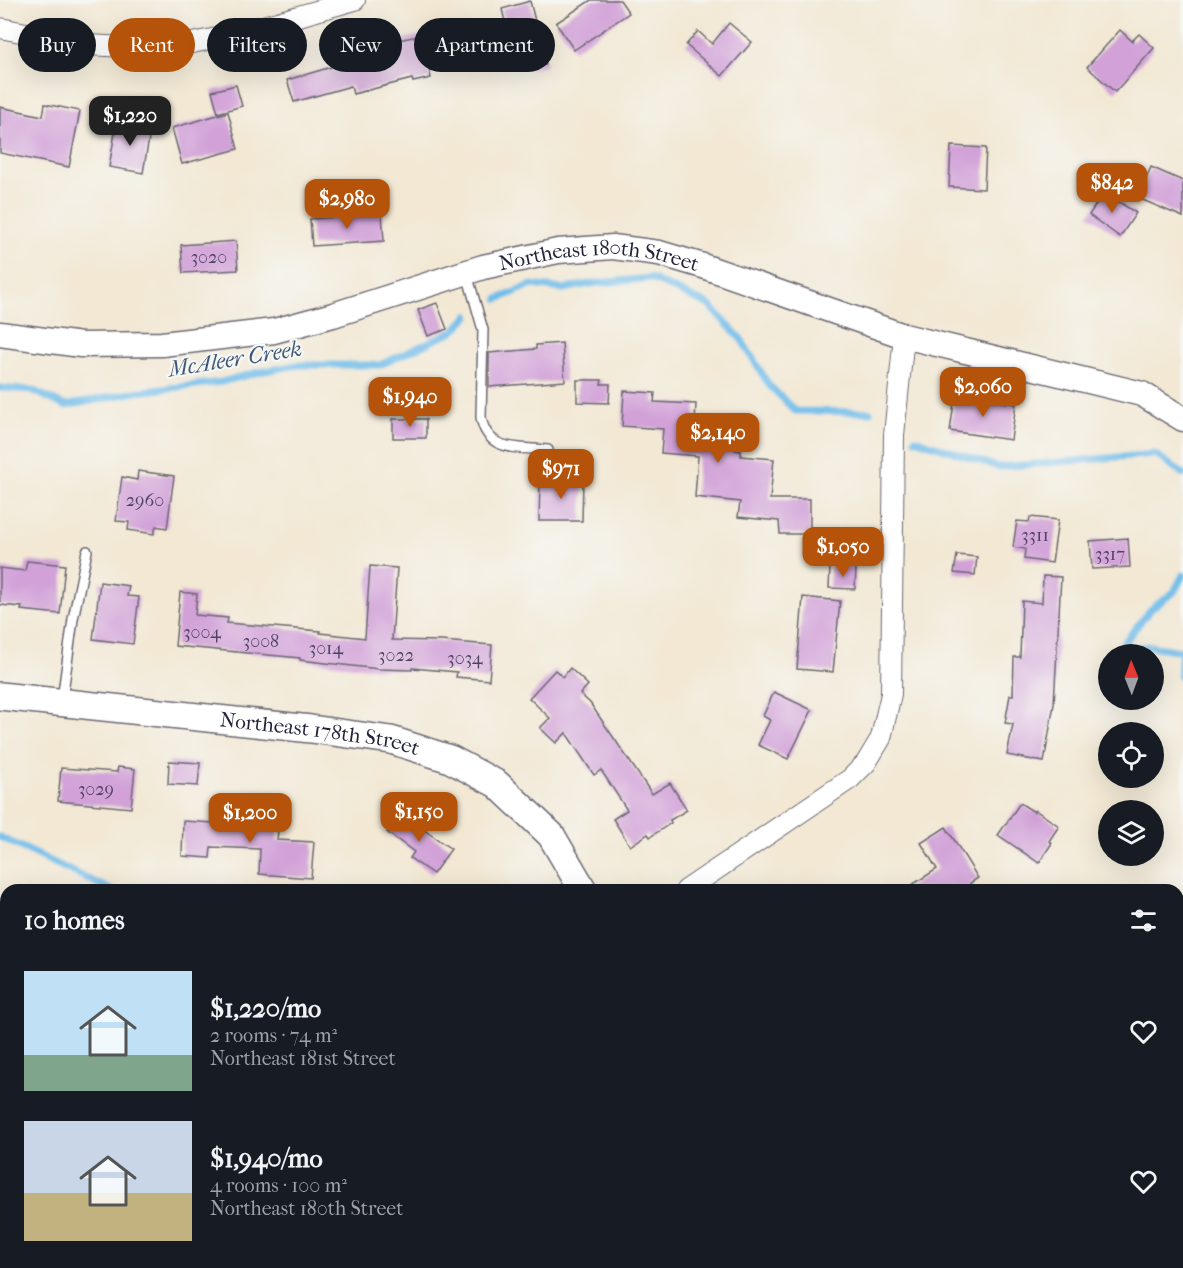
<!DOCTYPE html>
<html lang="en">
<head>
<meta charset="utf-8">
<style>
	:root { --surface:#171b24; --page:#20242c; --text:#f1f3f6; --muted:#9ea1a6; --accent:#b45309 }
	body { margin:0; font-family:"IM FELL French Canon",serif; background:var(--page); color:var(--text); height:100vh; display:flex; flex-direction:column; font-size:22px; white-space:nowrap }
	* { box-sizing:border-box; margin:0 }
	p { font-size:20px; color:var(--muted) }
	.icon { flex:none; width:33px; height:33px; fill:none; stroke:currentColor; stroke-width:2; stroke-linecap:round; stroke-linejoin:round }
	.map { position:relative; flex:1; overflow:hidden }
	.sheet { position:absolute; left:0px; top:884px; width:1184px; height:386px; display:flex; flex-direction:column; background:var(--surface); border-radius:18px 18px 0 0; box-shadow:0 6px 24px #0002 }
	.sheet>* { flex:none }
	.hud { position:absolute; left:18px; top:18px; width:600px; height:54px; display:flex; gap:12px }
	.needle { width:39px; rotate:359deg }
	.fabs { position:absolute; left:1098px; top:644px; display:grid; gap:12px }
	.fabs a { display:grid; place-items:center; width:66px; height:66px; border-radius:50%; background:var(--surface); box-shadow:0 6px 24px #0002; font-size:30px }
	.price { position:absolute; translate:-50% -51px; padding:0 14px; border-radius:12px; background:var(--accent); color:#fff; font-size:20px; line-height:39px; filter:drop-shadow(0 2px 3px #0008) }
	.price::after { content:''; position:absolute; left:50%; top:36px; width:18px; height:14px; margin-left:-9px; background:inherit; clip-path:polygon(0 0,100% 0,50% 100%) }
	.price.on { background:#222; color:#fff }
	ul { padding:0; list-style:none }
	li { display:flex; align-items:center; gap:18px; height:150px; padding:0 24px }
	li span { display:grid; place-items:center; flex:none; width:168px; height:120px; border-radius:0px; color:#555 }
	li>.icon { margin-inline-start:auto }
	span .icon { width:72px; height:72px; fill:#fffc; stroke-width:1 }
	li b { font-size:26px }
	h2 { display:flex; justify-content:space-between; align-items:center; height:72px; padding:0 24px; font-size:26px }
	.tag { padding:0 21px; border-radius:27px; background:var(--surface); box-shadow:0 6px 24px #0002; font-size:21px; line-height:54px }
	.tag.on { background:var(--accent); color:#fff }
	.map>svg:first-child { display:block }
</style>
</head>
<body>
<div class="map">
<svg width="1183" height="1268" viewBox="0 0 1183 1268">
	<rect width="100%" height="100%" fill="#f6f6f2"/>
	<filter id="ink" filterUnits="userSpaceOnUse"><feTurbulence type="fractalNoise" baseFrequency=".0167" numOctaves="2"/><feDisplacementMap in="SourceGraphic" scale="12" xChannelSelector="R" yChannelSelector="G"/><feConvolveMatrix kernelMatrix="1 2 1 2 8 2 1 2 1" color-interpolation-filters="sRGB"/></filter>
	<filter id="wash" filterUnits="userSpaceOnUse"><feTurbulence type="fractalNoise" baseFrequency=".008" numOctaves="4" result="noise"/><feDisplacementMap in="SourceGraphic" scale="24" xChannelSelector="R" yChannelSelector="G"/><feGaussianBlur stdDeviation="1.35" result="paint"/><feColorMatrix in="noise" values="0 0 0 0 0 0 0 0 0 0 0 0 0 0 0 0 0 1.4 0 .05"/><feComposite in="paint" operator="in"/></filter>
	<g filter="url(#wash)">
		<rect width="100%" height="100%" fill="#f2e8d4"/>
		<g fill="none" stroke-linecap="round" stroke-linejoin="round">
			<!-- stream -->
			<g stroke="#71bdea" stroke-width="7">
				<path d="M498 299 532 285 563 289 590 284 650 278 709 305 741 339 769 385 795 411 870 412"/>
				<path d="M0 388 32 390 65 406 136 392 221 382 259 372 297 365H380L454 331 468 316"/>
				<path d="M915 439 998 467 1155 454 1183 474"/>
				<path d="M1183 575 1174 592 1151 609 1118 650 1149 646 1182 651 1180 676 1183 678"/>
				<path d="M0 837 111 890"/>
				<path d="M596 1263 598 1268"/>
			</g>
		</g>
		<g id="blocks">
			<!-- building -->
			<g fill="#d1a1d8">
				<path d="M591 0H620L629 13 574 50 556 23Z"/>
				<path d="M530 1 546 65 529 69 526 58 500 64 491 30 506 26 502 9Z"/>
				<path d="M729 23 752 42 722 76 686 45 698 31 712 44Z"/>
				<path d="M470 25 475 48 457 52 459 62 429 69 431 78 413 82 412 79 353 94 351 86 294 102 287 80 345 63 342 53 393 39 394 41Z"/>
				<path d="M1120 30 1132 41 1139 34 1154 48 1115 92 1087 67Z"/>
				<path d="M236 85 242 106 218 113 212 91Z"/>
				<path d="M45 104 80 111 69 167 0 153V107L43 116Z"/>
				<path d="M228 112 238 149 182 164 172 128Z"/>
				<path d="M117 121 151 127 143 173 109 167Z"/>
				<path d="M951 146 986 148 984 189 949 187Z"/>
				<path d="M1151 167 1183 181V217L1138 198Z"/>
				<path d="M1104 192 1136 213 1120 237 1089 215Z"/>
				<path d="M382 214 384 241 312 246 310 219Z"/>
				<path d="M236 241 238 270 183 273 181 245Z"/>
				<path d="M437 303 447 329 428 336 418 310Z"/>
				<path d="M562 343 565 381 489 387V353L536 349V345Z"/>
				<path d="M577 380H602L601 384H610L609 403 577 402Z"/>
				<path d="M624 391 655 393 654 402 696 404 694 439 735 443V450L741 451V456L774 459 770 499H810V534H780L779 521 738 517 740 502 695 497 698 456 661 453 663 429 622 426Z"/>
				<path d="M955 396 1016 404 1011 440 950 431Z"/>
				<rect x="393" y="419" width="33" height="19"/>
				<path d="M138 471 174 476 167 528 156 526 154 534 128 530 129 522 116 521 122 477 137 480Z"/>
				<path d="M540 480H583L582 521H539Z"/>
				<path d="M1030 517 1058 520 1052 563 1024 559 1025 549 1013 547 1017 521 1029 522Z"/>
				<path d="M1128 538 1130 567 1092 569 1090 541Z"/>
				<path d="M957 555 977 557 975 575 954 573Z"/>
				<path d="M27 561 65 565 60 614 21 610 22 607 0 605V568L25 571Z"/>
				<path d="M370 566 397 568 392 640 441 641 492 645 489 680 456 677 457 672 412 668V670L379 669 300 660V658L175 646 180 592 197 594 195 615 228 618 227 623 320 631V633L365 638Z"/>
				<path d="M830 567 856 568 855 589 829 588Z"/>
				<path d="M1043 576 1061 577 1054 704 1044 762 1007 755 1013 724 1005 723 1010 695H1013L1014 657H1020L1022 601 1042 603Z"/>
				<path d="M100 582 129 586 127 596 139 597 133 644 93 639Z"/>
				<path d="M803 597 840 601 833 672 797 669Z"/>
				<path d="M570 668 588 685 580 694 590 703 652 794 670 783 687 810 670 820 671 823 650 837 648 834 630 846 613 819 627 810 601 770 594 775 566 733 556 743 540 728 550 718 529 698 555 670 563 677Z"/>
				<path d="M774 692 812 710 788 759 758 745 770 720 763 716Z"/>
				<path d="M169 761 200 763 198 786 168 784Z"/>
				<path d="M118 767 135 769 131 808 58 801 61 768 117 772Z"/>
				<path d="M1020 803 1034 812 1035 810 1059 826 1049 841 1052 843 1039 863 998 835Z"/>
				<path d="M400 813 451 849 433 874 410 858 414 852 387 832Z"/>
				<path d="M213 816 279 820 277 840 314 842 311 878 259 874 260 849 211 847 210 858 182 856 183 821 213 823Z"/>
				<path d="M946 827 978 878 970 883 974 890H904L937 869 921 843Z"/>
			</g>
		</g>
	</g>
	<g filter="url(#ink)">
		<use href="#blocks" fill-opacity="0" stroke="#6b6771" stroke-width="1.5"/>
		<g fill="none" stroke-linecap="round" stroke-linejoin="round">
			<defs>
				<g id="service">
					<path d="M467 274 483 330 481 417C487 453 519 447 548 450"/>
					<path d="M62 700 73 619 87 551"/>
					<path d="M898 1263 899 1268"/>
				</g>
				<g id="minor">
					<path d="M0 28 88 45 162 49 232 35 355 0"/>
					<path d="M686 890 850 779 866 763 881 738 891 694 894 435 904 336"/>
					<path d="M501 1263 502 1268"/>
				</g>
				<g id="tertiary">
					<path id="s1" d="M0 334 81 345 162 344 274 331 333 315 483 267 558 251 613 247 659 253 703 266 904 336 1142 394 1183 419"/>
				</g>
				<g id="secondary">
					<path id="s2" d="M0 696 311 729 391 740 450 759 497 784 551 835 583 890"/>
					<path d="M829 1263 832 1268"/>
				</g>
			</defs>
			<!-- service casing -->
			<use href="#service" stroke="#6b6771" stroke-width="12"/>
			<!-- minor casing -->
			<use href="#minor" stroke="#6b6771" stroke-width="22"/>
			<!-- tertiary casing -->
			<use href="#tertiary" stroke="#6b6771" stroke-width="27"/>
			<!-- secondary casing -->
			<use href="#secondary" stroke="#6b6771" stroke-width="30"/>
			<!-- service -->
			<use href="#service" stroke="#fff" stroke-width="9"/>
			<!-- minor -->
			<use href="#minor" stroke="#fff" stroke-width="20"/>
			<!-- tertiary -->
			<use href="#tertiary" stroke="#fff" stroke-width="24"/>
			<!-- secondary -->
			<use href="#secondary" stroke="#fff" stroke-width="27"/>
		</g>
	</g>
	<g text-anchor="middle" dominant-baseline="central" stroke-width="4.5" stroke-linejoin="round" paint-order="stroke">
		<!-- number labels -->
		<g font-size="18" fill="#4e4262">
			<text x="209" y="257">3020</text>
			<text x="145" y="500">2960</text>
			<text x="1035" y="535">3311</text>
			<text x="1110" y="554">3317</text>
			<text x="202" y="632">3004</text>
			<text x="261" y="641">3008</text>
			<text x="326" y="648">3014</text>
			<text x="396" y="655">3022</text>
			<text x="465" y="658">3034</text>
			<text x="96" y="789">3029</text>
		</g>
		<!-- street labels -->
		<g font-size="21" fill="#22223b" stroke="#f6f6f2">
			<text stroke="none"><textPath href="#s1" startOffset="612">Northeast 180th Street</textPath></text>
			<text stroke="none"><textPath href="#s2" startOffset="322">Northeast 178th Street</textPath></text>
		</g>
		<!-- water labels -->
		<g font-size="22" font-style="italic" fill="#3e5878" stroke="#f6f6f2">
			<text transform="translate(235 359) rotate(-9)">McAleer Creek</text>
		</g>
	</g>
</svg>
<div class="fabs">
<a><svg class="needle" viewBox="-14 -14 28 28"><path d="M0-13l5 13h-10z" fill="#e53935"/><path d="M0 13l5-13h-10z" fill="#9ea1a6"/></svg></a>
<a><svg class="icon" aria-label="locate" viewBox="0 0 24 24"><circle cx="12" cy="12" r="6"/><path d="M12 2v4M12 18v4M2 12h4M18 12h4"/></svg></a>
<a><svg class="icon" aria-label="layers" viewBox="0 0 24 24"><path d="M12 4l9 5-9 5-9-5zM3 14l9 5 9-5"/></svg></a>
</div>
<b class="price on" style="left:130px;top:147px">$1,220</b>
<b class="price" style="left:1112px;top:214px">$842</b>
<b class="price" style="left:347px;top:230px">$2,980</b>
<b class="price" style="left:983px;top:418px">$2,060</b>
<b class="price" style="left:410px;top:428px">$1,940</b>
<b class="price" style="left:718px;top:464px">$2,140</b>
<b class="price" style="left:561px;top:500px">$971</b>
<b class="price" style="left:843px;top:578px">$1,050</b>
<b class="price" style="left:419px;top:843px">$1,150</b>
<b class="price" style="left:250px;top:844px">$1,200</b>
<div class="hud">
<a class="tag">Buy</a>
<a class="tag on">Rent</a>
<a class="tag">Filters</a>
<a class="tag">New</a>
<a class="tag">Apartment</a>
</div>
<section class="sheet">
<h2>10 homes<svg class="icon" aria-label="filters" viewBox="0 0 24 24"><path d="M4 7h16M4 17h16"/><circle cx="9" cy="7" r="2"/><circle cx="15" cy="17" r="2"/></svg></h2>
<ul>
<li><span style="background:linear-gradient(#bfe0f5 70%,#7fa58c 0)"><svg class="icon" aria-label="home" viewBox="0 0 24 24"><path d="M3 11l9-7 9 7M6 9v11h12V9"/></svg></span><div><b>$1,220/mo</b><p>2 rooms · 74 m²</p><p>Northeast 181st Street</p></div><svg class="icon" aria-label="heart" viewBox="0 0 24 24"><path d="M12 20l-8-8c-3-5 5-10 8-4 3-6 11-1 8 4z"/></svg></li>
<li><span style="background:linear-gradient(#c9d6e8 60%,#c2b280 0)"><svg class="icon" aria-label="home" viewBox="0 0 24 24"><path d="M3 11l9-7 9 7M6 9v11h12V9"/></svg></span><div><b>$1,940/mo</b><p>4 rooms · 100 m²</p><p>Northeast 180th Street</p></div><svg class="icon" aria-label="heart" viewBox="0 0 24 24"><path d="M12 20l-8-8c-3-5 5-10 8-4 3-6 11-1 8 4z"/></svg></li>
</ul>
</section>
</div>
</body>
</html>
